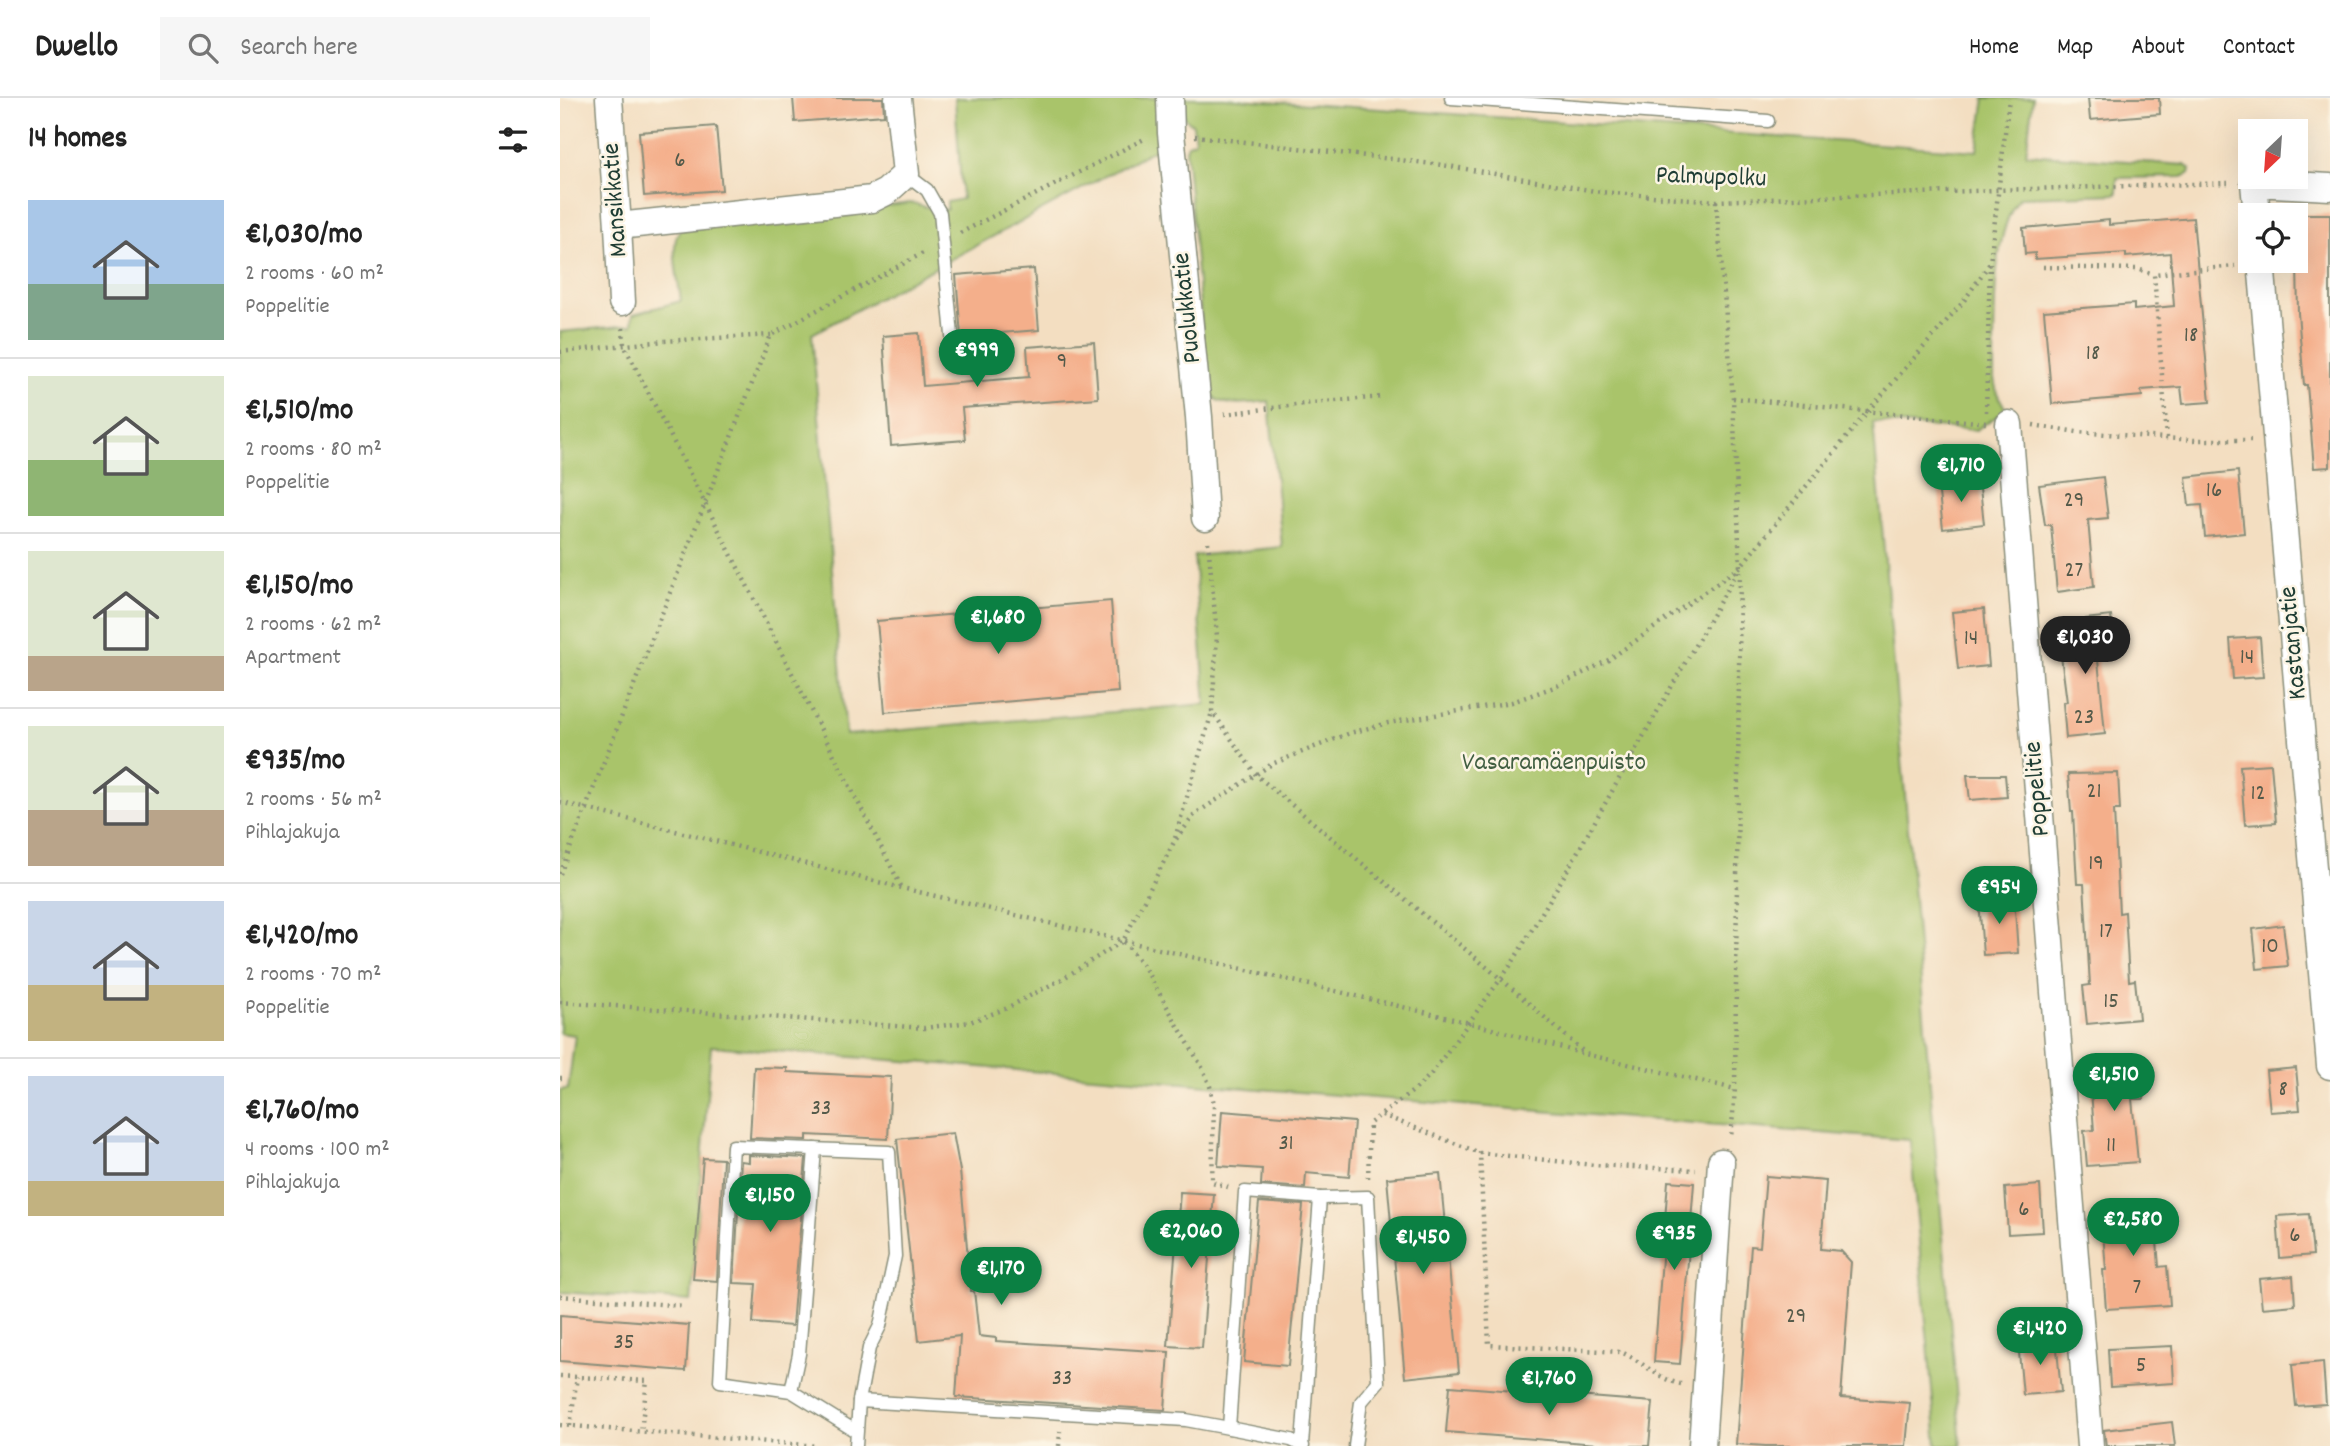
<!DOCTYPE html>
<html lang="en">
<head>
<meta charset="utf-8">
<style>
	:root { --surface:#fff; --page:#f6f6f6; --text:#222; --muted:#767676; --line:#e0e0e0; --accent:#0b8043 }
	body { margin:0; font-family:Dekko,sans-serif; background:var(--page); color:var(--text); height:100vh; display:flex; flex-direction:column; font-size:26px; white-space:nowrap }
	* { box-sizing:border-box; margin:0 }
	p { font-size:23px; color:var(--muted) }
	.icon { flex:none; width:38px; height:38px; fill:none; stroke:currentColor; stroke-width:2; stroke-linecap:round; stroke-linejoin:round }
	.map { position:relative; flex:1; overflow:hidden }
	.drawer { display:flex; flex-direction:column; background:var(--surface); width:560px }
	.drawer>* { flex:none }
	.needle { width:46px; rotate:205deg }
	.tools { position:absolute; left:1678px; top:21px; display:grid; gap:14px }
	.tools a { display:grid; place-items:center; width:70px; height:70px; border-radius:0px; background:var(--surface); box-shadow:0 7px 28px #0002; font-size:35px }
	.price { position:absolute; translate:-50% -60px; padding:0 16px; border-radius:24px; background:var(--accent); color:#fff; font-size:23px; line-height:46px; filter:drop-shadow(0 2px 4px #0008) }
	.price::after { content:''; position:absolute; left:50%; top:42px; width:21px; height:16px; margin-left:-10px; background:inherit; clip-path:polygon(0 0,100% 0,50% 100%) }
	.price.current { background:#222; color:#fff }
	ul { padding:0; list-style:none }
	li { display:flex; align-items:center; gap:21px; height:175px; padding:0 28px }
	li+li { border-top:2px solid var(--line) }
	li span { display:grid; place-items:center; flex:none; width:196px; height:140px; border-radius:0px; color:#555 }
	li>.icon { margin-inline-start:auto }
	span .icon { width:84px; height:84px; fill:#fffc; stroke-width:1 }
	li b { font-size:30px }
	h2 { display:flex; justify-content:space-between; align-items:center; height:84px; padding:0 28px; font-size:30px }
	header { display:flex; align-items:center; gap:42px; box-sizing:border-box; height:98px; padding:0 35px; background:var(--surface); border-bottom:2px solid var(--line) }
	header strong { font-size:33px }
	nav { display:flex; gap:38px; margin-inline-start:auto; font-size:24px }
	.search { width:490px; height:63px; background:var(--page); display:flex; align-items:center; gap:18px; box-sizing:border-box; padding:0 24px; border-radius:0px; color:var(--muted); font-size:26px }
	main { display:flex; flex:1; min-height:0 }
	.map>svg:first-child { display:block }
</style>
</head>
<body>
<header>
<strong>Dwello</strong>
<div class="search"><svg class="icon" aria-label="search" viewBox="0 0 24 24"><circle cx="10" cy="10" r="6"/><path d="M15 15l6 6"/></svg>Search here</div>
<nav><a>Home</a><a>Map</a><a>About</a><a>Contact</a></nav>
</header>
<main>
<section class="drawer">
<h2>14 homes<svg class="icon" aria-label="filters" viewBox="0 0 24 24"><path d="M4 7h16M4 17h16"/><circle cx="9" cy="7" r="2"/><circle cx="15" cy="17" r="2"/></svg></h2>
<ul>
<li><span style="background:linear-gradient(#a9c7e8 60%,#7fa58c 0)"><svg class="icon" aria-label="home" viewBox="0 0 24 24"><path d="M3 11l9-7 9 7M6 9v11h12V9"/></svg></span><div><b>€1,030/mo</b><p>2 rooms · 60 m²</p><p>Poppelitie</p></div></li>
<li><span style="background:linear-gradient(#dfe7d0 60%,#8fb573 0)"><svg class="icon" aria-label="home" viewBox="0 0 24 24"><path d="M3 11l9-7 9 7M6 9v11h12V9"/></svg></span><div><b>€1,510/mo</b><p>2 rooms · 80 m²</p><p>Poppelitie</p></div></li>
<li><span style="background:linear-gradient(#dfe7d0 75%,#b9a48a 0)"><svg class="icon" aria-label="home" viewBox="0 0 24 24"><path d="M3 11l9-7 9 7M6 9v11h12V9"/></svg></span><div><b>€1,150/mo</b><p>2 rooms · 62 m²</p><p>Apartment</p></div></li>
<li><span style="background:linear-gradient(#dfe7d0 60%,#b9a48a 0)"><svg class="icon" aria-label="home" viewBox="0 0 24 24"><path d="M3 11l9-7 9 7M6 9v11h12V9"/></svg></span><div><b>€935/mo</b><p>2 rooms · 56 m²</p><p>Pihlajakuja</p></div></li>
<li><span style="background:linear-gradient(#c9d6e8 60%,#c2b280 0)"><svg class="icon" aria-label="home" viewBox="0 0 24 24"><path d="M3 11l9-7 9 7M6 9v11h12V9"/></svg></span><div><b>€1,420/mo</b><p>2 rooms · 70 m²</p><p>Poppelitie</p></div></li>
<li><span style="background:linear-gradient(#c9d6e8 75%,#c2b280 0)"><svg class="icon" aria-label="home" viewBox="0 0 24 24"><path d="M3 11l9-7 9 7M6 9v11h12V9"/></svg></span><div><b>€1,760/mo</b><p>4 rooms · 100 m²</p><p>Pihlajakuja</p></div></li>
</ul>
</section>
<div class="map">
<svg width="1770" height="1348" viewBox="0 0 1770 1348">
	<rect width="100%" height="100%" fill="#fcf5e5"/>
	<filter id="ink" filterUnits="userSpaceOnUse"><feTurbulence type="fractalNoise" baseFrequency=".0143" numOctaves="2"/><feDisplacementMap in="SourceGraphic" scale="14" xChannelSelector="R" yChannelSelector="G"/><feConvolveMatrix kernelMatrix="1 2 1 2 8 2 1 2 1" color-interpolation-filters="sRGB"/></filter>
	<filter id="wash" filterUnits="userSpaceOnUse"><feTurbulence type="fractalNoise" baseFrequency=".00686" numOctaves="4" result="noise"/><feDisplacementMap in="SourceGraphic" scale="28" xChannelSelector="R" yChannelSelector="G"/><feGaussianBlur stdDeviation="1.57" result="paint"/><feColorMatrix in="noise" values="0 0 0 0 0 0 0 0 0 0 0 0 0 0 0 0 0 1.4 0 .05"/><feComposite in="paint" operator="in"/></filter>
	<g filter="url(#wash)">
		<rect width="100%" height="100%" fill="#f3dec1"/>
		<!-- green -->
		<path fill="#a9c46a" stroke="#64804f" stroke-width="2" d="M395 0H597C599 16 598 32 599 49L252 236 286 637 646 606 634 458 722 449 709 303C693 304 658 313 649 293 646 285 646 273 645 264L626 51 628 46 635 43 633 27 624 19 623 0H664L1417 53 1425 0H1473L1466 56 1625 67 1630 71 1629 76 1622 79 1557 80V96L1460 99C1429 136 1435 233 1434 281L1437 295 1446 312 1416 332 1313 324 1401 1348H1377L1350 1042 151 948 131 1203 0 1194V992L8 991 15 937 0 935V234L72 227 73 216 121 203C119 185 108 143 121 131L247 119 350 105C367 107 368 113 387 112V104L402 101Z"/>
		<g id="blocks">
			<!-- building -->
			<g fill="#f4af8b">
				<path d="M233 0H323L324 17 235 24Z"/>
				<path d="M1528 0H1599L1600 16 1530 22Z"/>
				<path d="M156 28 162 92 84 98 79 34Z"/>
				<path d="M1736 116H1770V369L1754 370 1747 287H1744L1738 215Z"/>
				<path d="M1633 120 1650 304 1623 306 1621 289 1581 292 1582 298 1492 306 1484 213 1574 206V212L1614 208 1610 155 1566 159V155L1475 161V155L1465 156 1463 130 1549 122V127Z"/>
				<path d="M474 171 479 232 401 238 396 177Z"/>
				<path d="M359 235 363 288 469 279 467 249 534 244 538 300 402 310 405 342 331 348 323 238Z"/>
				<path d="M1678 373 1684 435 1645 439 1642 407 1629 408 1626 379Z"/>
				<path d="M1543 379 1548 420 1528 422 1534 489 1497 494 1491 427H1485L1479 387Z"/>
				<path d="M1419 381 1424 426 1383 431 1378 386Z"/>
				<path d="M551 503 558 594 325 614 317 523Z"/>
				<path d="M1424 511 1429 568 1398 571 1392 514Z"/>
				<path d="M1551 518 1555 551 1542 552 1543 561 1538 562 1545 636 1506 640 1503 605 1507 604 1498 535 1527 531 1526 521Z"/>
				<path d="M1700 539 1703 579 1673 581 1670 541Z"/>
				<path d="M1711 666 1716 725 1685 727 1680 668Z"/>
				<path d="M1558 675 1560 712H1554L1559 815 1565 814 1569 883 1575 882 1579 921 1527 926 1523 888 1530 887 1524 786H1517L1513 714H1511L1508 676Z"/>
				<path d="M1407 677H1445L1447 699 1410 702Z"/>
				<path d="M1454 798 1458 855 1423 857 1419 801Z"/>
				<path d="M1723 827 1728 868 1697 871 1693 831Z"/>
				<path d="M1580 962 1584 1001H1572L1578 1064 1527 1068 1524 1033 1534 1032 1529 966Z"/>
				<path d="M194 969 227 970V974L331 979 328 1041 247 1037V1042L190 1040Z"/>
				<path d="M1736 970 1740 1012 1710 1014 1706 973Z"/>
				<path d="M662 1013 794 1024 789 1079 746 1075 745 1090 701 1087 702 1071 658 1068Z"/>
				<path d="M393 1035 400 1073 411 1193H414L419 1238 436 1240V1243L609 1254 605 1312 396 1299 400 1238 359 1243 337 1041Z"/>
				<path d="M189 1057 246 1060 232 1228 193 1225 196 1186 174 1185 181 1063 189 1064Z"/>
				<path d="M143 1060 163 1061 157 1183 133 1181Z"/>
				<path d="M880 1075 899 1274 845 1280 827 1080Z"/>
				<path d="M1206 1078 1266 1083 1261 1151 1281 1153 1291 1164 1281 1300 1350 1305 1346 1348H1206L1176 1346 1191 1148 1200 1149Z"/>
				<path d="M1108 1083 1134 1085 1120 1266 1094 1264Z"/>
				<path d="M1480 1087 1483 1134 1448 1136 1445 1090Z"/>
				<path d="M620 1094 654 1096 642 1250 608 1248Z"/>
				<path d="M699 1104 743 1107 728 1268 684 1264Z"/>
				<path d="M1594 1105 1599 1169 1607 1168 1610 1207 1546 1211 1543 1172H1546L1541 1109Z"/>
				<path d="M1749 1116 1753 1157 1720 1160 1717 1118Z"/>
				<path d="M1733 1178 1735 1207 1702 1210 1699 1181Z"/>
				<path d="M0 1217 129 1227 126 1273 0 1263Z"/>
				<path d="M1496 1240 1501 1294 1463 1297 1458 1244Z"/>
				<path d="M1612 1248 1614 1285 1550 1289 1548 1251Z"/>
				<path d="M1763 1264 1766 1306 1736 1308 1732 1267Z"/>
				<path d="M890 1288 1093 1304 1089 1348H1062L886 1334Z"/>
				<path d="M1612 1324 1615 1348H1546L1544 1332Z"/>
			</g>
		</g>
	</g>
	<g filter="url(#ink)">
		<use href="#blocks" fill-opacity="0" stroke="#898e7a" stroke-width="2"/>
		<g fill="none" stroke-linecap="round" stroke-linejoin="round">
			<defs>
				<g id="service">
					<path d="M891 0 1208 23"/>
					<path d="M346 76 367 92 380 115 393 247"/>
					<path d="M231 1293 239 1256 255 1051"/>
					<path d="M299 1303 626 1322 669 1330"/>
					<path d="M742 1347 760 1100"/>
					<path d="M296 1348 299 1303 309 1250 320 1228 335 1158 329 1054 173 1048 160 1283 231 1293 297 1334"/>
					<path d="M743 1348 731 1342 669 1330 685 1094 760 1100 808 1099 818 1284 801 1304 795 1348"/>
				</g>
				<g id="minor">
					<path d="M49 0 58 128 62 204"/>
					<path d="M610 0 611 35 639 319 645 420"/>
					<path d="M1697 117 1694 85 1770 89"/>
					<path d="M58 128 312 101 326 94 346 76 338 0"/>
					<path d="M1701 163 1770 968"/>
					<path d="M1449 326 1530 1348"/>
					<path d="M1142 1348 1161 1064"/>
				</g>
			</defs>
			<!-- service casing -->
			<use href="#service" stroke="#898e7a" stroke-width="15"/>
			<!-- minor casing -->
			<use href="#minor" stroke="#898e7a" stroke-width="29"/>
			<!-- path -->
			<g stroke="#898e7a" stroke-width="4.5" stroke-dasharray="2 5" stroke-linecap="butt">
				<path d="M635 38 882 67 1041 94 1156 103 1437 92 1668 85"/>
				<path d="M1156 103 1173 300 1180 469 1175 991"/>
				<path d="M400 135 586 40"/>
				<path d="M1483 169 1577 171 1594 176"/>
				<path d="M63 230 64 247 342 790"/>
				<path d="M0 254 104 243 211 237"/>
				<path d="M1173 300 1426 325"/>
				<path d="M1426 314 1430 165 1449 0"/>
				<path d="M664 316 752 305 823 299"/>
				<path d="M1473 327 1517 334 1634 342H1691"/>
				<path d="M1607 340 1594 176 1675 168"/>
				<path d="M648 444 657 538 652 613 696 677 941 881 1025 955"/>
				<path d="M0 704 342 790 910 925 1025 956 1175 991 1171 1040"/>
				<path d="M615 740 652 614"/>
				<path d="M0 776 211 237 365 154"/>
				<path d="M564 844 583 867 643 971 650 988 654 1006 652 1084 668 1089"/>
				<path d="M0 904 364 930 410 924 445 911 502 881 563 843 614 744 635 716 712 666 790 635 828 625 952 604 997 588 1047 563 1180 469 1308 313 1403 204 1430 165"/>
				<path d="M0 980H3"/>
				<path d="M822 1017 920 1055"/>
				<path d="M808 1080 810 1025 857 990 871 976 951 867 1005 776 1179 470"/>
				<path d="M0 1198 124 1208"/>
				<path d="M0 1278 87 1283 81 1333"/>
				<path d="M1121 1286C1099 1282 1082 1263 1061 1254L929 1247 920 1055 1034 1067 1136 1072"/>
				<path d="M0 1327 258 1348"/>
				<path d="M10 1328 17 1279"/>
				<path d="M499 1348 500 1333"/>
			</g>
			<!-- service -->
			<use href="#service" stroke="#fff" stroke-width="12"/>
			<!-- minor -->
			<use href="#minor" stroke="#fff" stroke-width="26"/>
		</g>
	</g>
	<g text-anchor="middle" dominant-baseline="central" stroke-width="5" stroke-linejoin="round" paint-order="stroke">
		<!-- number labels -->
		<g font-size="23" fill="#545a4a">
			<text x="120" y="63">6</text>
			<text x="1631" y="238">18</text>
			<text x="1533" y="256">18</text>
			<text x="502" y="264">9</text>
			<text x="1654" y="393">16</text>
			<text x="1514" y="403">29</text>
			<text x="1514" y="473">27</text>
			<text x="1411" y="541">14</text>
			<text x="1687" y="560">14</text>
			<text x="1524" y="620">23</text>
			<text x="1534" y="694">21</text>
			<text x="1698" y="696">12</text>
			<text x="1536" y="766">19</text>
			<text x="1546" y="834">17</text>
			<text x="1710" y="849">10</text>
			<text x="1551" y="904">15</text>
			<text x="1723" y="992">8</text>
			<text x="261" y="1011">33</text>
			<text x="726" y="1046">31</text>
			<text x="1551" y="1048">11</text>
			<text x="1464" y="1112">6</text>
			<text x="1735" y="1138">6</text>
			<text x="1577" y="1190">7</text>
			<text x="1236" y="1219">29</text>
			<text x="64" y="1245">35</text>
			<text x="1581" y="1268">5</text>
			<text x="502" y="1281">33</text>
		</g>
		<!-- street labels -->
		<g font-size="26" fill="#1f3d34" stroke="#fcf5e5">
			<text transform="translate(1151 80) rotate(2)">Palmupolku</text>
			<text transform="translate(56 102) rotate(-94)">Mansikkatie</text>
			<text transform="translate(628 210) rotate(-96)">Puolukkatie</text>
			<text transform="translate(1734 545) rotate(-95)">Kastanjatie</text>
			<text transform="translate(1478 691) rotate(-95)">Poppelitie</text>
		</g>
		<!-- park labels -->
		<g font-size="26" fill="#425f42" stroke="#fcf5e5">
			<text x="994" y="665">Vasaramäenpuisto</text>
		</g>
	</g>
</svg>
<div class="tools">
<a><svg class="needle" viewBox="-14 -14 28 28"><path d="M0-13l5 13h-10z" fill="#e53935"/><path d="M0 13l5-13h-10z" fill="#767676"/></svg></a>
<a><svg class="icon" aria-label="locate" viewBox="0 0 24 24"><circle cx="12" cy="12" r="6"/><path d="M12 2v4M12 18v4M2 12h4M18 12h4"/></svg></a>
</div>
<b class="price" style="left:417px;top:291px">€999</b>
<b class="price" style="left:1401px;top:406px">€1,710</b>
<b class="price" style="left:438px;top:558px">€1,680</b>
<b class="price current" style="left:1525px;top:578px">€1,030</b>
<b class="price" style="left:1439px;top:828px">€954</b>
<b class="price" style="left:1554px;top:1015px">€1,510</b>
<b class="price" style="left:210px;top:1136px">€1,150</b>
<b class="price" style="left:1573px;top:1160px">€2,580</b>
<b class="price" style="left:631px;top:1172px">€2,060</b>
<b class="price" style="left:1114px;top:1174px">€935</b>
<b class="price" style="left:863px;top:1178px">€1,450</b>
<b class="price" style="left:441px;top:1209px">€1,170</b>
<b class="price" style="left:1480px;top:1269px">€1,420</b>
<b class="price" style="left:989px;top:1319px">€1,760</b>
</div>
</main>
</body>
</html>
